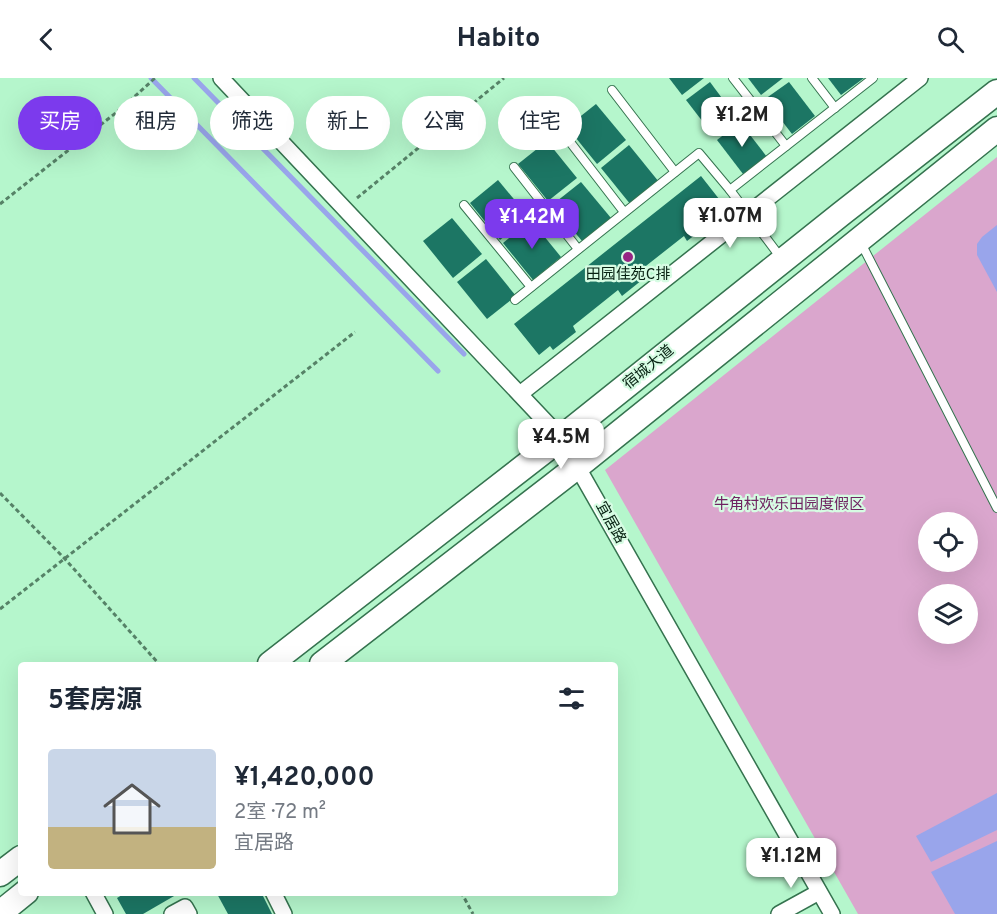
<!DOCTYPE html>
<html lang="zh">
<head>
<meta charset="utf-8">
<style>
	:root { --surface:#fff; --page:#f2f2f3; --text:#1f2937; --muted:#747a83; --line:#e0e1e3; --accent:#7c3aed }
	body { margin:0; font-family:Overpass,"Noto Sans SC",sans-serif; background:var(--page); color:var(--text); height:100vh; display:flex; flex-direction:column; font-size:22px; white-space:nowrap }
	* { box-sizing:border-box; margin:0 }
	p { font-size:20px; color:var(--muted) }
	.icon { flex:none; width:33px; height:33px; fill:none; stroke:currentColor; stroke-width:2; stroke-linecap:round; stroke-linejoin:round }
	.map { position:relative; flex:1; overflow:hidden }
	.side { position:absolute; left:18px; top:584px; width:600px; height:234px; display:flex; flex-direction:column; background:var(--surface); border-radius:6px; box-shadow:0 6px 24px #0002 }
	.side>* { flex:none }
	.banner { position:absolute; left:18px; top:18px; width:600px; height:54px; display:flex; gap:12px }
	.controls { position:absolute; left:918px; top:434px; display:grid; gap:12px }
	.controls a { display:grid; place-items:center; width:60px; height:60px; border-radius:50%; background:var(--surface); box-shadow:0 6px 24px #0002; font-size:30px }
	.price { position:absolute; translate:-50% -51px; padding:0 14px; border-radius:12px; background:#fff; color:#222; font-size:20px; line-height:39px; filter:drop-shadow(0 2px 3px #0008) }
	.price::after { content:''; position:absolute; left:50%; top:36px; width:18px; height:14px; margin-left:-9px; background:inherit; clip-path:polygon(0 0,100% 0,50% 100%) }
	.price.current { background:var(--accent); color:#fff }
	ul { padding:0; list-style:none }
	li { display:flex; align-items:center; gap:18px; height:150px; padding:0 30px }
	li+li { border-top:2px solid var(--line) }
	li span { display:grid; place-items:center; flex:none; width:168px; height:120px; border-radius:6px; color:#555 }
	li>.icon { margin-inline-start:auto }
	span .icon { width:72px; height:72px; fill:#fffc; stroke-width:1 }
	li b { font-size:26px }
	h2 { display:flex; justify-content:space-between; align-items:center; height:72px; padding:0 30px; font-size:26px }
	.tag { padding:0 21px; border-radius:27px; background:var(--surface); box-shadow:0 6px 24px #0002; font-size:21px; line-height:54px }
	.tag.current { background:var(--accent); color:#fff }
	header { display:flex; justify-content:space-between; align-items:center; height:78px; padding:0 30px; background:var(--surface); font-size:27px; font-weight:700 }
	.map>svg:first-child { display:block }
</style>
</head>
<body>
<header><svg class="icon" aria-label="back" viewBox="0 0 24 24"><path d="M15 5l-7 7 7 7"/></svg>Habito<svg class="icon" aria-label="search" viewBox="0 0 24 24"><circle cx="10" cy="10" r="6"/><path d="M15 15l6 6"/></svg></header>
<div class="map">
<svg width="997" height="836" viewBox="0 0 997 836">
	<rect width="100%" height="100%" fill="#b5f6cc"/>
	<!-- green -->
	<path fill="#daa6cd" fill-rule="evenodd" d="M997 79V836H858L605 392ZM928 444H968V483H928ZM928 516H968V555H928Z"/>
	<!-- water -->
	<g fill="#99a5eb">
		<path d="M997 147V214L977 177V166L982 159Z"/>
		<path d="M997 715V752L931 784 916 758Z"/>
		<path d="M997 763V836H955L931 794Z"/>
	</g>
	<g fill="none" stroke-linecap="round" stroke-linejoin="round">
		<!-- stream -->
		<g stroke="#99a5eb" stroke-width="5">
			<path d="M151 0 438 293"/>
			<path d="M194 0 464 276"/>
		</g>
	</g>
	<!-- building -->
	<g fill="#1c7664">
		<path d="M669 0H704L682 17Z"/>
		<path d="M748 0H783L761 17Z"/>
		<path d="M828 0H864L841 17Z"/>
		<path d="M710 4 736 39 713 57 686 22Z"/>
		<path d="M789 4 815 38 792 56 765 21Z"/>
		<path d="M596 26 626 62 597 86 567 49Z"/>
		<path d="M740 44 767 79 743 96 717 62Z"/>
		<path d="M547 63 577 100 548 123 518 86Z"/>
		<path d="M629 67 659 104 631 127 601 90Z"/>
		<path d="M701 98 723 126 704 141 708 147 687 163 684 158 637 195 642 202 622 218 618 212 573 248 576 254 553 272 550 268 539 277 514 246Z"/>
		<path d="M498 102 528 138 500 162 470 125Z"/>
		<path d="M581 104 611 140 582 163 552 127Z"/>
		<path d="M452 140 482 176 453 200 423 163Z"/>
		<path d="M531 142 561 179 533 202 503 165Z"/>
		<path d="M486 181 516 218 487 241 457 204Z"/>
		<path d="M127 814H181L143 836H126L117 820Z"/>
		<path d="M216 814H261L272 836H228Z"/>
	</g>
	<g fill="none" stroke-linecap="round" stroke-linejoin="round">
		<defs>
			<g id="lane">
				<path d="M733 0 786 68"/>
				<path d="M812 0 835 30"/>
				<path d="M612 12 675 94"/>
				<path d="M560 51 624 134"/>
				<path d="M514 89 578 171"/>
				<path d="M464 127 531 209"/>
				<path d="M861 165 997 430"/>
				<path d="M781 180 730 112 873 0"/>
				<path d="M515 222 699 75 730 112"/>
			</g>
			<g id="street">
				<path d="M221 0 561 360 832 836"/>
				<path d="M520 316 920 0"/>
				<path d="M93 814 105 836"/>
				<path d="M273 814 284 836"/>
				<path d="M172 836 185 829 189 836"/>
				<path d="M779 836 819 814"/>
			</g>
			<g id="primary">
				<path d="M270 586 561 360 841 136 997 14"/>
				<path d="M322 586 578 388 997 51"/>
				<path d="M0 796 21 780"/>
				<path d="M0 835 26 814"/>
			</g>
		</defs>
		<!-- lane casing -->
		<use href="#lane" stroke="#35734f" stroke-width="10"/>
		<!-- street casing -->
		<use href="#street" stroke="#35734f" stroke-width="18"/>
		<!-- primary casing -->
		<use href="#primary" stroke="#35734f" stroke-width="27"/>
		<!-- path -->
		<g stroke="#568267" stroke-width="3" stroke-dasharray="4.5 3" stroke-linecap="butt">
			<path d="M357 120 504 0"/>
			<path d="M0 126 122 30 155 0"/>
			<path d="M0 415 65 481 159 586"/>
			<path d="M0 531 355 254"/>
			<path d="M461 814 473 836"/>
		</g>
		<!-- lane -->
		<use href="#lane" stroke="#fff" stroke-width="8"/>
		<!-- street -->
		<use href="#street" stroke="#fff" stroke-width="15"/>
		<!-- primary -->
		<use href="#primary" stroke="#fff" stroke-width="24"/>
	</g>
	<!-- markers -->
	<circle fill="#962584" stroke="#d6fce3" stroke-width="2" cx="628" cy="179" r="6"/>
	<g text-anchor="middle" dominant-baseline="central" stroke-width="4.5" stroke-linejoin="round" paint-order="stroke">
		<!-- poi labels -->
		<g font-size="15" fill="#062011" stroke="#d6fce3">
			<text x="628" y="197">田园佳苑C排</text>
		</g>
		<!-- street labels -->
		<g font-size="15" fill="#062011" stroke="#d6fce3">
			<text transform="translate(649 290) rotate(-39)">宿城大道</text>
			<text transform="translate(610 445) rotate(61)">宜居路</text>
		</g>
		<!-- park labels -->
		<g font-size="15" fill="#6f2361" stroke="#d6fce3">
			<text x="789" y="427">牛角村欢乐田园度假区</text>
		</g>
	</g>
</svg>
<div class="controls">
<a><svg class="icon" aria-label="locate" viewBox="0 0 24 24"><circle cx="12" cy="12" r="6"/><path d="M12 2v4M12 18v4M2 12h4M18 12h4"/></svg></a>
<a><svg class="icon" aria-label="layers" viewBox="0 0 24 24"><path d="M12 4l9 5-9 5-9-5zM3 14l9 5 9-5"/></svg></a>
</div>
<b class="price" style="left:742px;top:70px">¥1.2M</b>
<b class="price" style="left:730px;top:171px">¥1.07M</b>
<b class="price current" style="left:532px;top:172px">¥1.42M</b>
<b class="price" style="left:561px;top:392px">¥4.5M</b>
<b class="price" style="left:791px;top:811px">¥1.12M</b>
<div class="banner">
<a class="tag current">买房</a>
<a class="tag">租房</a>
<a class="tag">筛选</a>
<a class="tag">新上</a>
<a class="tag">公寓</a>
<a class="tag">住宅</a>
</div>
<section class="side">
<h2>5套房源<svg class="icon" aria-label="filters" viewBox="0 0 24 24"><path d="M4 7h16M4 17h16"/><circle cx="9" cy="7" r="2"/><circle cx="15" cy="17" r="2"/></svg></h2>
<ul>
<li><span style="background:linear-gradient(#c9d6e8 65%,#c2b280 0)"><svg class="icon" aria-label="home" viewBox="0 0 24 24"><path d="M3 11l9-7 9 7M6 9v11h12V9"/></svg></span><div><b>¥1,420,000</b><p>2室 · 72 m²</p><p>宜居路</p></div></li>
</ul>
</section>
</div>
</body>
</html>
